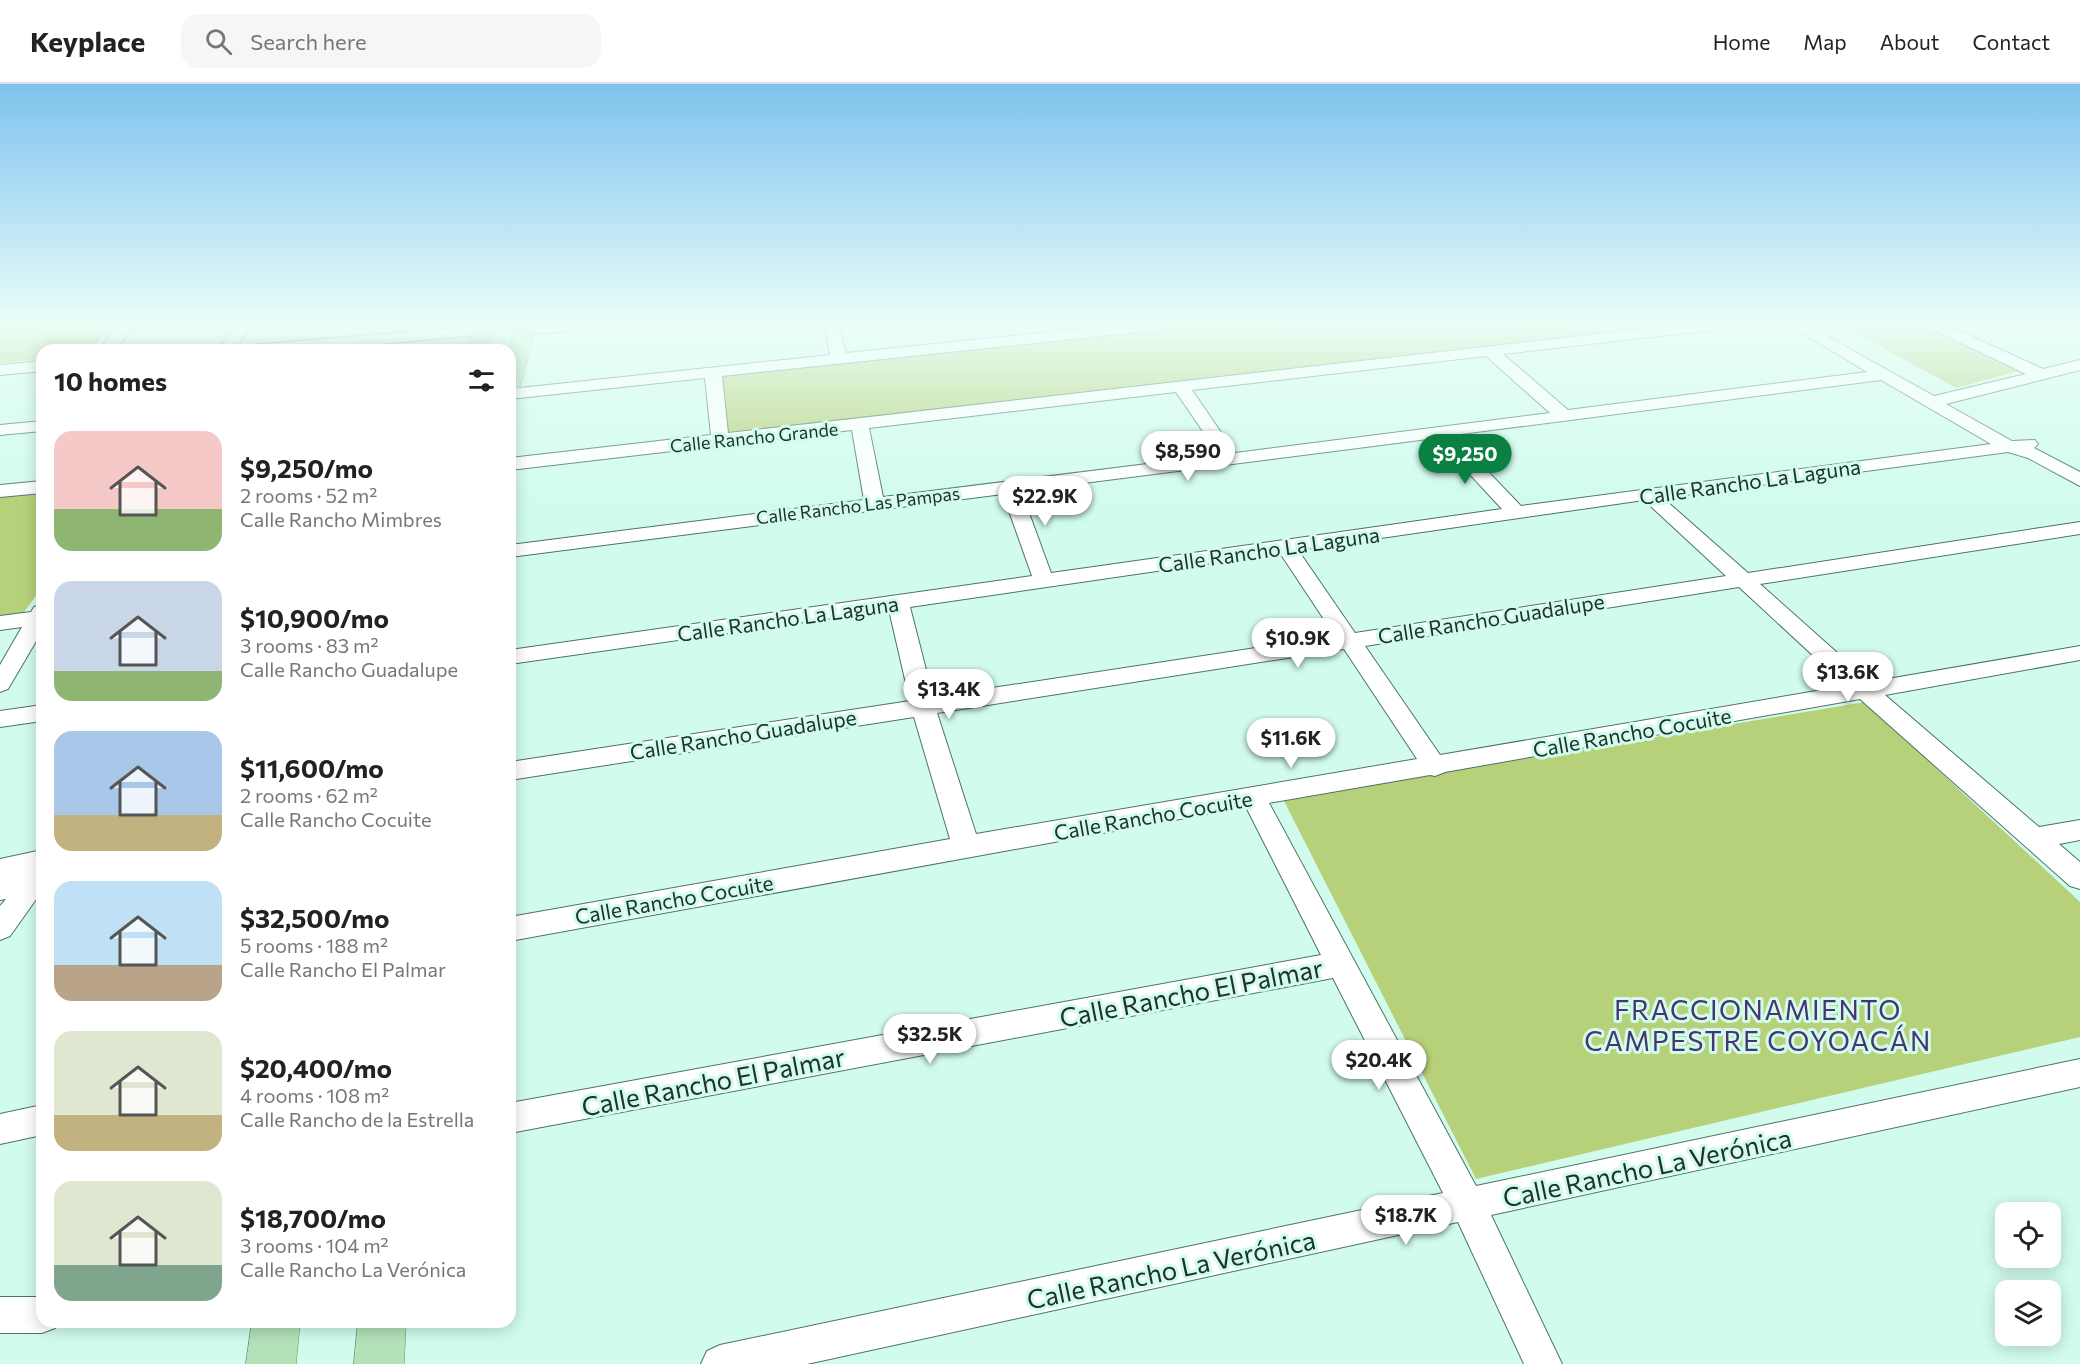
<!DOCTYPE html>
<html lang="en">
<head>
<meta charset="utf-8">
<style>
	:root { --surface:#fff; --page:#f6f6f6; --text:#222; --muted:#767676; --line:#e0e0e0; --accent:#0b8043 }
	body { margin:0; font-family:Commissioner,sans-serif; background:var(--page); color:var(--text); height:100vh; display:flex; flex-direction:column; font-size:22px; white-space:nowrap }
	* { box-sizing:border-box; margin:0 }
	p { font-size:20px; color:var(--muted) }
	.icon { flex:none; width:33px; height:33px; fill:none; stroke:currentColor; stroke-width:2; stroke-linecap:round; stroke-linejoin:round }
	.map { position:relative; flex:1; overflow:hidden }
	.panel { position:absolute; left:36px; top:260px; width:480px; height:984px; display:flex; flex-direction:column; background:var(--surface); border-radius:18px; box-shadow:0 3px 15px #0003 }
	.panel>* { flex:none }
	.buttons { position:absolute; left:1995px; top:1118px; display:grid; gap:12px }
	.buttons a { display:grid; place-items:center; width:66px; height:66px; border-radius:12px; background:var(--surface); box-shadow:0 3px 15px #0003; font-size:30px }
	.price { position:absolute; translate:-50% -51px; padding:0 14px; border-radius:21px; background:#fff; color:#222; font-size:20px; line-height:39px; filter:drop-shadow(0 2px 3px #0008) }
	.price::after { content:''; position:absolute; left:50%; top:36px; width:18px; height:14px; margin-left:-9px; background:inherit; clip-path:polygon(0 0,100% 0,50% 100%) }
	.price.active { background:var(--accent); color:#fff }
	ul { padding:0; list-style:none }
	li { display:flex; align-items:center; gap:18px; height:150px; padding:0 18px }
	li span { display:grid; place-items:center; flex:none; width:168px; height:120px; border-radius:18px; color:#555 }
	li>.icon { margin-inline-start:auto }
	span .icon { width:72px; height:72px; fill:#fffc; stroke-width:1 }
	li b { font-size:26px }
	h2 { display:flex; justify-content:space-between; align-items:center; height:72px; padding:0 18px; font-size:26px }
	header { display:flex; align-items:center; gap:36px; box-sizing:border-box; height:84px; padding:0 30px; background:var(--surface); border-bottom:2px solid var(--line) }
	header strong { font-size:28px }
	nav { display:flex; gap:33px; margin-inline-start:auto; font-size:21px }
	.search { width:420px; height:54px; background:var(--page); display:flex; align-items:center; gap:15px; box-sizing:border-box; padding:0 21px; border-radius:18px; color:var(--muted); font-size:22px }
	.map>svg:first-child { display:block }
</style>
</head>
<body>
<header>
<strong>Keyplace</strong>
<div class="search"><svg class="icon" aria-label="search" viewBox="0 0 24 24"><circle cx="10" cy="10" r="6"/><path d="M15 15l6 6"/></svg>Search here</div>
<nav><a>Home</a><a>Map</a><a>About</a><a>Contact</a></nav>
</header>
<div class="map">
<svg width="2080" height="1280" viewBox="0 0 2080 1280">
	<rect width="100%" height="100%" fill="#d1fced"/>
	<!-- green -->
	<g fill="#b7d07a">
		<path d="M0 241H111L92 265 42 266V275L0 279Z"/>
		<path d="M1185 241H1590L1601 250 713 350 709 291Z"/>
		<path d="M1841 241H1918L2022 286 1956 304Z"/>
		<path d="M42 402V503L22 531 0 534V406Z"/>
		<path d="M1865 618 2080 818V953L1476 1095 1283 715Z"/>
	</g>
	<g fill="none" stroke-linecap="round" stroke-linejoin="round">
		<defs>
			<g id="minor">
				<path d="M118 241H134L116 266H99Z"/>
				<path d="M235 241H250L235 266H219Z"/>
				<path d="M531 241H584C577 248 523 253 516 246L518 243Z"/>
				<path d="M825 241H839L846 269 1118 241H1167L1159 246 722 292 728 349 1677 241H1722L1714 246 1503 270 1568 326 1867 288 1789 241H1807L1934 312 2026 290 1930 244 1928 241H1947L2043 285 2080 276V286L1946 320 2012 357 2035 356 2038 360 2034 364 2080 388V402L2028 374 2008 368 1663 414 1748 489 2080 438V450L1760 500 1870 598 2080 562V576L1885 611 2039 743 2080 736V756L2059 760 2080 778V805L2070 802 1860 615 1445 688 1435 692 1430 691 1269 719 1476 1102 2080 975V1003L1491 1131 1562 1280H1524L1458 1138 807 1280H701L707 1267 720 1261 1443 1109 1333 894 510 1049V1019L1321 871 1246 723 510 857V833L950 755 914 633 510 696V678L910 617 889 526 510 580V566L1032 492 1003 410 510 473V461L864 416 852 346 510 386V374L711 351 705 294 510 315V305L830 271ZM1486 272 1550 329 1235 369 1192 306ZM1881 296 1991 360 1521 422 1453 351ZM1176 308 1219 371 883 413 869 344ZM1436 354 1502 425 1051 489 1021 407ZM1644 416 1726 492 1355 549 1298 466ZM1280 469 1335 552 933 613 910 523ZM1739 503 1846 602 1440 671 1365 562ZM1344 565 1417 675 976 750 937 629Z"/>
				<path d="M483 242 489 244 491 247 489 250 316 266H244L252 261Z"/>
				<path d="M42 277V287L0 291V281Z"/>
				<path d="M42 337V347L0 351V341Z"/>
				<path d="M42 397V409L0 413V401Z"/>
				<path d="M42 521V547L8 605 0 608V581L22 543 0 546V532L31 528 34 523Z"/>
				<path d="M42 621V637L0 643V627Z"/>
				<path d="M42 766V807L10 852 0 856V822L6 815 0 816V775Z"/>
				<path d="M42 1021V1051L0 1060V1030Z"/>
				<path d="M0 1213H42V1238H58L55 1244 42 1249H0Z"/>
			</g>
			<g id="major">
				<path d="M475 241H495L488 266H467Z"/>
				<path d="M516 241H536L521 300 518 305 510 307 509 266Z"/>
				<path d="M252 1238H300L296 1280H246Z"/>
				<path d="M358 1238H406L404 1280H354Z"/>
			</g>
		</defs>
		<!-- minor casing -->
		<use href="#minor" stroke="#4c7367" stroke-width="2"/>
		<!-- major casing -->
		<use href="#major" stroke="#5f9869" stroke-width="1"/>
		<!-- minor -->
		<use href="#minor" fill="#fff" fill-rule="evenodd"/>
		<!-- major -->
		<use href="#major" fill="#b3e2b9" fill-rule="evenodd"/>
	</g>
	<!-- sky -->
	<linearGradient id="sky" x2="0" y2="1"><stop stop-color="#7ec3ee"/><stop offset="0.57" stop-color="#eafef7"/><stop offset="1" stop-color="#eafef7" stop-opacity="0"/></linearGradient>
	<rect width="2080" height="420" fill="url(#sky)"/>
	<g text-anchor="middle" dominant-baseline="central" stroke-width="6" stroke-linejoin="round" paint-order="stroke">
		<!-- far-street labels -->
		<g font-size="18" fill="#21312c" stroke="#d1fced">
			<text transform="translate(754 353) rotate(-6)">Calle Rancho Grande</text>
			<text transform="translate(858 421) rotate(-7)">Calle Rancho Las Pampas</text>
		</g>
		<!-- street labels -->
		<g font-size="21" fill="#21312c" stroke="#d1fced">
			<text transform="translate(1750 397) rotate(-8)">Calle Rancho La Laguna</text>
			<text transform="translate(1269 465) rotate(-8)">Calle Rancho La Laguna</text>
			<text transform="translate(788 534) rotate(-8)">Calle Rancho La Laguna</text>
			<text transform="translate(1491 534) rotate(-9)">Calle Rancho Guadalupe</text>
			<text transform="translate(1632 648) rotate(-10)">Calle Rancho Cocuite</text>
			<text transform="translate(743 650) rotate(-9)">Calle Rancho Guadalupe</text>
			<text transform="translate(1153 731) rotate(-10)">Calle Rancho Cocuite</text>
			<text transform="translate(674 815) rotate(-10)">Calle Rancho Cocuite</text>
		</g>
		<!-- near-street labels -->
		<g font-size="26" fill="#21312c" stroke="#d1fced">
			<text transform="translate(1191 908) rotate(-11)">Calle Rancho El Palmar</text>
			<text transform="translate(713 997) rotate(-11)">Calle Rancho El Palmar</text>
			<text transform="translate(1647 1083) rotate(-12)">Calle Rancho La Verónica</text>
			<text transform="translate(1171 1185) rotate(-12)">Calle Rancho La Verónica</text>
		</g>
		<!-- near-neighbourhood labels -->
		<g font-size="27" letter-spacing="1.5" fill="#473470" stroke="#d1fced">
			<text x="1758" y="925">FRACCIONAMIENTO<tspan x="1758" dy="31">CAMPESTRE COYOACÁN</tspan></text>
		</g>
	</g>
</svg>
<div class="buttons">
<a><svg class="icon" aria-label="locate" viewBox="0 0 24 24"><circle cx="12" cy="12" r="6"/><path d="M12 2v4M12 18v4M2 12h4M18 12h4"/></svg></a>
<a><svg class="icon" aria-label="layers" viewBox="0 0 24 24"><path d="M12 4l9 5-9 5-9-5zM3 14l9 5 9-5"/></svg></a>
</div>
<b class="price" style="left:1188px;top:398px">$8,590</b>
<b class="price active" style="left:1465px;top:401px">$9,250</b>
<b class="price" style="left:1045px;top:443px">$22.9K</b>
<b class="price" style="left:1298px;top:585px">$10.9K</b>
<b class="price" style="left:1848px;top:619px">$13.6K</b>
<b class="price" style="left:949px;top:636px">$13.4K</b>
<b class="price" style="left:1291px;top:685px">$11.6K</b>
<b class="price" style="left:930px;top:981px">$32.5K</b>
<b class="price" style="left:1379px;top:1007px">$20.4K</b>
<b class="price" style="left:1406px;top:1162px">$18.7K</b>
<section class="panel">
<h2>10 homes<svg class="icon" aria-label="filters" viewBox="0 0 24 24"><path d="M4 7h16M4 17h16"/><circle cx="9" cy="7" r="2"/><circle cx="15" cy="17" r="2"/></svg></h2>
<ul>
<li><span style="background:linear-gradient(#f6c9c9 65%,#8fb573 0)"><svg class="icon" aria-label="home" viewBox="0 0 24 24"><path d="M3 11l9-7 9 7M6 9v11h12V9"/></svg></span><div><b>$9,250/mo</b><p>2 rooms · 52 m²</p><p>Calle Rancho Mimbres</p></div></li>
<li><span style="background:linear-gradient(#c9d6e8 75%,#8fb573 0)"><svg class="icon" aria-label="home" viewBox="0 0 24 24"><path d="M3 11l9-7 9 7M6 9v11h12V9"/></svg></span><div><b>$10,900/mo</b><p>3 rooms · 83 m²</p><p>Calle Rancho Guadalupe</p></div></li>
<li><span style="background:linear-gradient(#a9c7e8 70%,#c2b280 0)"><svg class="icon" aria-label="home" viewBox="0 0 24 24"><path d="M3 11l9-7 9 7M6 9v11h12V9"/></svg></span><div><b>$11,600/mo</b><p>2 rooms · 62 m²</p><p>Calle Rancho Cocuite</p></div></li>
<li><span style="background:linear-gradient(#bfe0f5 70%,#b9a48a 0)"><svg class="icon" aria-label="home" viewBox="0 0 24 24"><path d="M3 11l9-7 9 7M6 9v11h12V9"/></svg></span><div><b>$32,500/mo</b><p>5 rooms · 188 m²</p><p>Calle Rancho El Palmar</p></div></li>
<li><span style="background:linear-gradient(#dfe7d0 70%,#c2b280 0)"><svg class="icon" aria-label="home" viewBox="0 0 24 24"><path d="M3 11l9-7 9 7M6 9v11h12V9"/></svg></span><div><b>$20,400/mo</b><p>4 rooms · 108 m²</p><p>Calle Rancho de la Estrella</p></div></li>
<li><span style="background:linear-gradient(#dfe7d0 70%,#7fa58c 0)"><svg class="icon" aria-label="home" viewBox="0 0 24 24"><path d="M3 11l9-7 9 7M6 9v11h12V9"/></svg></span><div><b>$18,700/mo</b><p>3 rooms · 104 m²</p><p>Calle Rancho La Verónica</p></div></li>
</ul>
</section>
</div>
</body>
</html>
